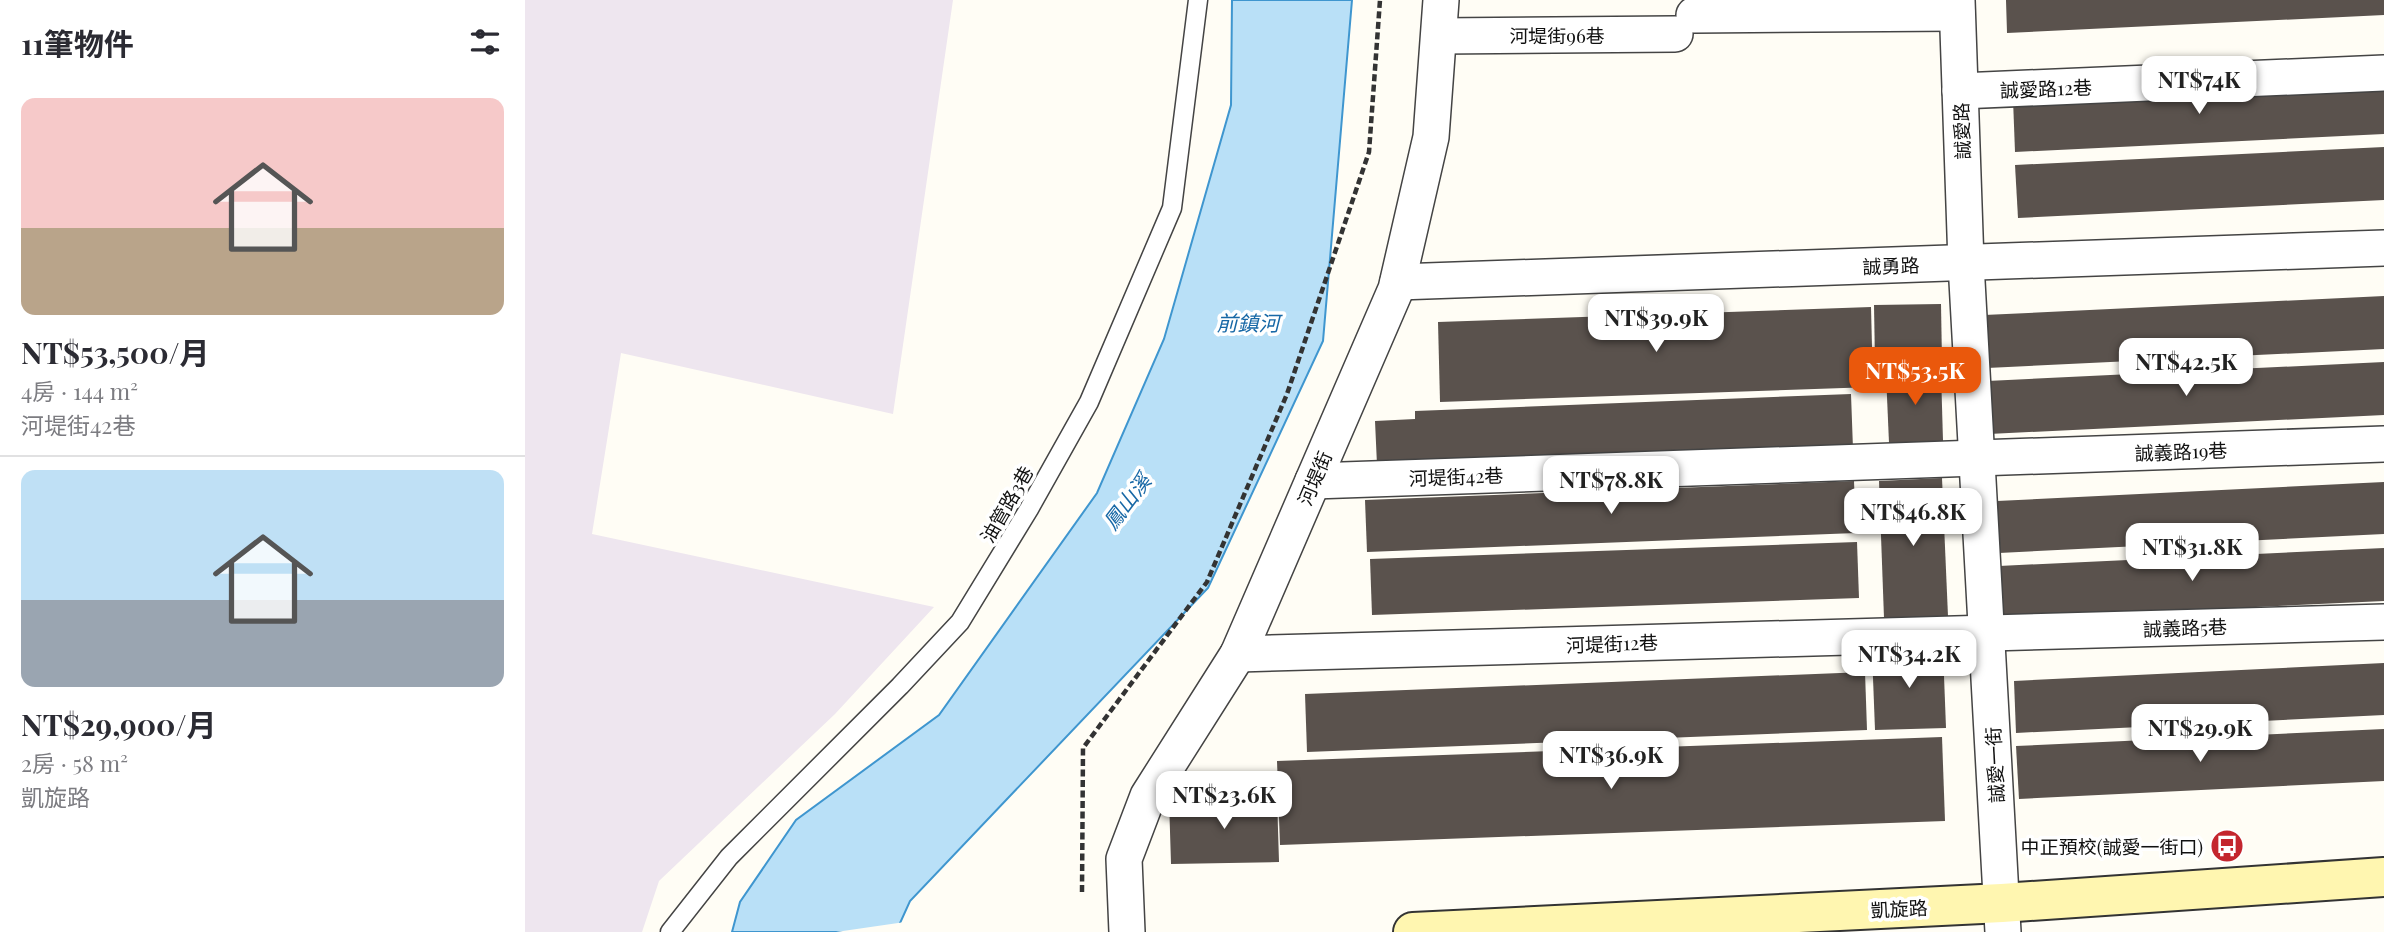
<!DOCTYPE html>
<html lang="zh-TW">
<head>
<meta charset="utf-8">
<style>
	:root { --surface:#fff; --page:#f7f7f7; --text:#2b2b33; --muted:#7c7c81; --line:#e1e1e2; --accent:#ea580c }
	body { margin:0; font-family:"Playfair Display","Noto Sans TC",serif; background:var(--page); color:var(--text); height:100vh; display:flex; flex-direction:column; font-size:26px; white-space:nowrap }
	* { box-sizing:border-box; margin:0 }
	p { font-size:23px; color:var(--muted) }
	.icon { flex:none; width:38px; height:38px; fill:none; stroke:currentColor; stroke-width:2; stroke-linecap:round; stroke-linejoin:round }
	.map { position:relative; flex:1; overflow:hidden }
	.drawer { display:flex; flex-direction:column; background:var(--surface); width:525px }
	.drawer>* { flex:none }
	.price { position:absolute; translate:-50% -60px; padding:0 16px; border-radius:14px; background:#fff; color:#222; font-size:23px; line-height:46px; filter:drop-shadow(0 2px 4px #0008) }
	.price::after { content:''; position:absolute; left:50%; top:42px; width:21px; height:16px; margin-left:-10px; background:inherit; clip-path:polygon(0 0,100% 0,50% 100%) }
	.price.active { background:var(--accent); color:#fff }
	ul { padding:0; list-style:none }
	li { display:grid; align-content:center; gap:14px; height:371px; padding:0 21px }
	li+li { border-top:2px solid var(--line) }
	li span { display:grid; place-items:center; height:217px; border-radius:14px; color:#555 }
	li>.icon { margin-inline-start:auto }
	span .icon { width:126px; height:126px; fill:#fffc; stroke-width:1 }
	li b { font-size:30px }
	h2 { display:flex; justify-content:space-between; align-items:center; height:84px; padding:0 21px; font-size:30px }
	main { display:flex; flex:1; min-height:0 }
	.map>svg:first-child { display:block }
</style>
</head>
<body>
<main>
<section class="drawer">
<h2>11筆物件<svg class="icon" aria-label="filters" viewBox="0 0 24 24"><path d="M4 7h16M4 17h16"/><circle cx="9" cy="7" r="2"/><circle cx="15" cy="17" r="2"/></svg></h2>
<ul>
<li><span style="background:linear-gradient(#f6c9c9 60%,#b9a48a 0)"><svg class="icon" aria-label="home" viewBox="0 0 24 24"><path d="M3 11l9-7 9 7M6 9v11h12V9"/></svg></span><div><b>NT$53,500/月</b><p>4房 · 144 m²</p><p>河堤街42巷</p></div></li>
<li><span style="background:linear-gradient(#bfe0f5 60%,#9aa5b1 0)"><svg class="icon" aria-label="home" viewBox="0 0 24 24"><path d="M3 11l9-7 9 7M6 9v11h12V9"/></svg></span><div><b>NT$29,900/月</b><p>2房 · 58 m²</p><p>凱旋路</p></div></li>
</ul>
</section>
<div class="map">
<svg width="1859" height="932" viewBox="0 0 1859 932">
	<rect width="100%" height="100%" fill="#fffdf5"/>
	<!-- industrial -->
	<path fill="#eee6ef" d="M0 0H428L368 414 96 353 67 534 409 607 310 714 134 881 117 932H0Z"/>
	<!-- water -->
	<path fill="#b9e0f7" stroke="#3f96cf" stroke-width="2" d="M707 0H827L798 341 683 588 385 901 371 932H207L215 902 271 820 414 715 572 493 639 339 706 105Z"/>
	<!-- pier -->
	<path fill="#fffdf5" d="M380 922 375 932H311Z"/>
	<!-- building -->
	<g fill="#5a524d">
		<path d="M1481 0H1859V15L1482 33Z"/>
		<path d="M1859 81V134L1490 152 1488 99Z"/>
		<path d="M1859 147V200L1493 218 1490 165Z"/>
		<path d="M1859 296V349L1462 368 1459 315Z"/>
		<path d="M1416 304 1417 362 1350 363 1349 305Z"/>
		<path d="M1346 307 1348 387 915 402 913 322Z"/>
		<path d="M1859 362V415L1464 434 1462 381Z"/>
		<path d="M1416 372 1418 441 1364 443 1361 374Z"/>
		<path d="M1326 394 1328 449 852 465 850 421 890 419V411Z"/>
		<path d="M1417 478 1423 616 1359 618 1354 481Z"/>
		<path d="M1329 481 1331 533 842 552 840 500Z"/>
		<path d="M1859 482V534L1474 553 1472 501Z"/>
		<path d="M1332 542 1334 598 847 615 845 559Z"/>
		<path d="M1859 548V601L1477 619 1474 566Z"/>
		<path d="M1418 650 1421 728 1350 730 1347 652Z"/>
		<path d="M1859 663V715L1491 733 1489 681Z"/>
		<path d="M1340 672 1342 730 782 752 780 694Z"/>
		<path d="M1859 729V781L1494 799 1491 746Z"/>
		<path d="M1417 737 1420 821 755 845 752 761Z"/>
		<path d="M752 797 754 862 646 864 644 800Z"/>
	</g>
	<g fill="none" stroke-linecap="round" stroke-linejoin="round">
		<defs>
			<path id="lane" d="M145 932 204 857 375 686 435 622 504 509 564 402 647 208 673 0"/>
			<g id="street">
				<path d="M1432 0 1441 263 1478 932"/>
				<path d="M1169 15 1432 13"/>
				<path d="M914 36 1150 34"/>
				<path d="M1435 91 1859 73"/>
				<path d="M873 282 1859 248"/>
				<path d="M788 481 1859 444"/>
				<path d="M713 654 1859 622"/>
				<path d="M602 932 599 859 623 796 713 654 871 289 906 137 916 0"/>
			</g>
			<path id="secondary" d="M888 932 1477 903 1859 877"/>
		</defs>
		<!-- lane casing -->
		<use href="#lane" stroke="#444" stroke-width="21"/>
		<!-- street casing -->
		<use href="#street" stroke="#444" stroke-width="38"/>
		<!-- secondary casing -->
		<use href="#secondary" stroke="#333" stroke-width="42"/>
		<!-- path -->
		<path stroke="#333" stroke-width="4.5" stroke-dasharray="7 3.5" stroke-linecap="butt" d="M557 892 558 748 682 582 762 394 844 152 855 0"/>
		<!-- lane -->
		<use href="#lane" stroke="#fff" stroke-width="18"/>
		<!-- street -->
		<use href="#street" stroke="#fff" stroke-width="35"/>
		<!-- secondary -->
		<use href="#secondary" stroke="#fff6b0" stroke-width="38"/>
	</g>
	<!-- icons -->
	<defs>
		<symbol id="bus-disc" viewBox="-11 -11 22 22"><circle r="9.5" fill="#c4262e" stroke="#fff"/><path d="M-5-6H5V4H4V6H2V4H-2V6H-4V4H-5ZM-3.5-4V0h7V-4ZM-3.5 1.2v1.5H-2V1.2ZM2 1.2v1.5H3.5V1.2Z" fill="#fff"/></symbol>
	</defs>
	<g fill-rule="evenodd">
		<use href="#bus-disc" x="1683" y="827" width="38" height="38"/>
	</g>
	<g text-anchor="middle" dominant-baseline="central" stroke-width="7" stroke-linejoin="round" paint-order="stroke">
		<!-- street labels -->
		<g font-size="19" fill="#111" stroke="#fff">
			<text x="1032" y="35">河堤街96巷</text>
			<text transform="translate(1521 88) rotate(-2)">誠愛路12巷</text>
			<text transform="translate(1436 131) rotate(-92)">誠愛路</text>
			<text transform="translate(1366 265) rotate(-2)">誠勇路</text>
			<text transform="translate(1656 451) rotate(-2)">誠義路19巷</text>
			<text transform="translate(931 476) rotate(-2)">河堤街42巷</text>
			<text transform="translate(789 478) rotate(-67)">河堤街</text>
			<text transform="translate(481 504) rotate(-60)">油管路3巷</text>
			<text transform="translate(1660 627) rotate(-2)">誠義路5巷</text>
			<text transform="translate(1087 643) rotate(-2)">河堤街12巷</text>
			<text transform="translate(1469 765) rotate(-93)">誠愛一街</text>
			<text transform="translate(1374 908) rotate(-3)">凱旋路</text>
		</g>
		<!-- poi labels -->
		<g font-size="19" fill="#111" stroke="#fff" text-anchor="end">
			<text x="1678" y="846">中正預校(誠愛一街口)</text>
		</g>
		<!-- water labels -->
		<g font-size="21" font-style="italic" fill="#1768a6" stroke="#fff">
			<text x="723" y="322">前鎮河</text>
			<text transform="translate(601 501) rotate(-53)">鳳山溪</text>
		</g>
	</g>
</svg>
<b class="price" style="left:1674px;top:116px">NT$74K</b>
<b class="price" style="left:1131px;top:354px">NT$39.9K</b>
<b class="price" style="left:1661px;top:398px">NT$42.5K</b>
<b class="price active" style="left:1390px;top:407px">NT$53.5K</b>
<b class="price" style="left:1086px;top:516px">NT$78.8K</b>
<b class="price" style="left:1388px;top:548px">NT$46.8K</b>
<b class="price" style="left:1667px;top:583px">NT$31.8K</b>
<b class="price" style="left:1384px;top:690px">NT$34.2K</b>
<b class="price" style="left:1675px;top:764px">NT$29.9K</b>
<b class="price" style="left:1086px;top:791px">NT$36.9K</b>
<b class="price" style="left:699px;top:831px">NT$23.6K</b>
</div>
</main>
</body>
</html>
